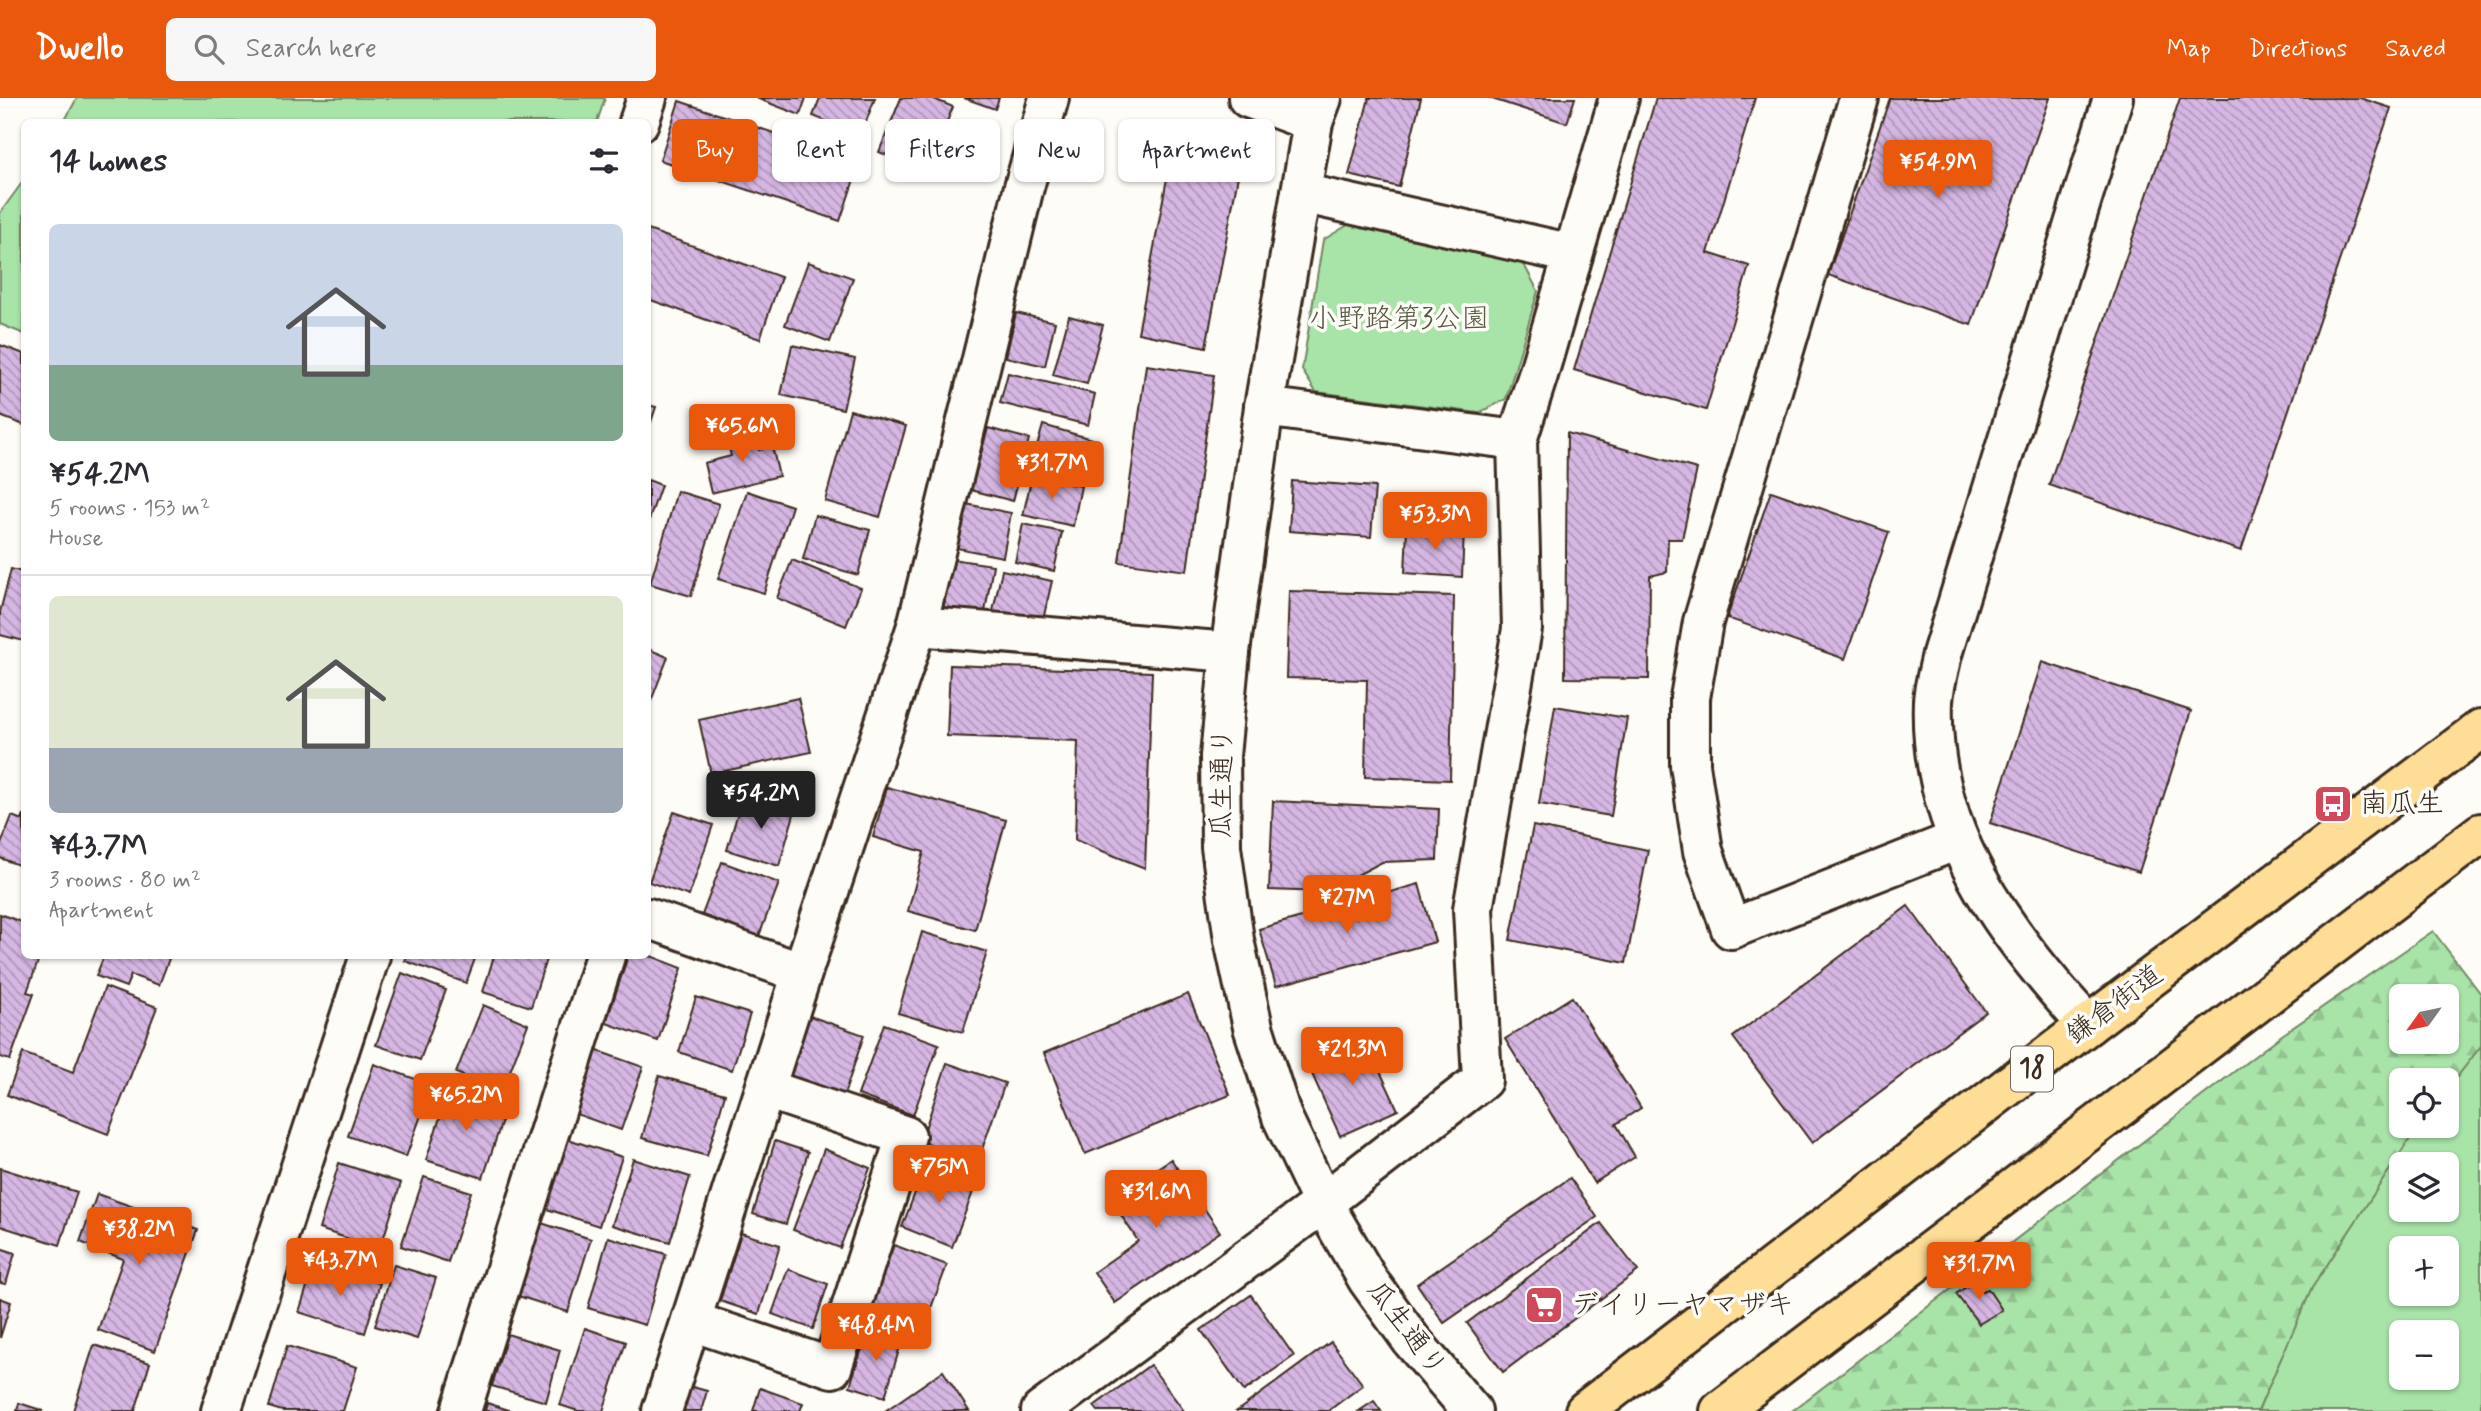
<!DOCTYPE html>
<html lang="en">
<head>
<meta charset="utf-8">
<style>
	:root { --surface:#fff; --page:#f7f7f7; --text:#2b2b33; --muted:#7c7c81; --line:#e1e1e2; --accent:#ea580c }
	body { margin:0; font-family:Mynerve,"Klee One",sans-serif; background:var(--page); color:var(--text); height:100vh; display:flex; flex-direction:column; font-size:26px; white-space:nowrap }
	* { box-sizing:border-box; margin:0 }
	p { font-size:23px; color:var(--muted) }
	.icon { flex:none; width:38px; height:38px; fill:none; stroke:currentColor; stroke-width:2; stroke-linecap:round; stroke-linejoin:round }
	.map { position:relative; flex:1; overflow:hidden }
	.details { position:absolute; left:21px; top:21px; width:630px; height:840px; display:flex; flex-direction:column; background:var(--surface); border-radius:10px; box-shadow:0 2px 5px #0004 }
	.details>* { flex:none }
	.top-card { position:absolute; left:672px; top:21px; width:665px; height:63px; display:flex; gap:14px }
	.needle { width:46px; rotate:237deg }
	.fabs { position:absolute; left:2389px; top:886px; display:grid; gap:14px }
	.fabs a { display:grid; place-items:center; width:70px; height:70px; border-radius:10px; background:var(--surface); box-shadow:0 2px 5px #0004; font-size:35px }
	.price { position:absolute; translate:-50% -60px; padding:0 16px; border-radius:7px; background:var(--accent); color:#fff; font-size:23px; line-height:46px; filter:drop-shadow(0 2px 4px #0008) }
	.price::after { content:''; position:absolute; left:50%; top:42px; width:21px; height:16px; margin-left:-10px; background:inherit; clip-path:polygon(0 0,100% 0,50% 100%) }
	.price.active { background:#222; color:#fff }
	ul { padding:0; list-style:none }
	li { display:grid; align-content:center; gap:14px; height:371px; padding:0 28px }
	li+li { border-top:2px solid var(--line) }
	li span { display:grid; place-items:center; height:217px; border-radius:10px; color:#555 }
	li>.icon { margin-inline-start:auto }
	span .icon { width:126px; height:126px; fill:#fffc; stroke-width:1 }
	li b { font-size:30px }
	h2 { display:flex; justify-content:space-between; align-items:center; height:84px; padding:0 28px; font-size:30px }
	.pill { padding:0 24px; border-radius:10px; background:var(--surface); box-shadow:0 2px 5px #0004; font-size:24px; line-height:63px }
	.pill.active { background:var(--accent); color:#fff }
	header { display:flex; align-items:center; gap:42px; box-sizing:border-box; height:98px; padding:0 35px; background:var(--accent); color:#fff }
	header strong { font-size:33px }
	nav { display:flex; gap:38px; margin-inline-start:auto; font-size:24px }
	.search { width:490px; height:63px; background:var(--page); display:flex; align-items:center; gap:18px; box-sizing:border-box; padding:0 24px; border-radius:10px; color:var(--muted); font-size:26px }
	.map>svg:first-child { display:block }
</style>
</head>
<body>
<header>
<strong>Dwello</strong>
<div class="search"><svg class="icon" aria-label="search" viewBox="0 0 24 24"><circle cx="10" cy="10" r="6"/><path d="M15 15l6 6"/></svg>Search here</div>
<nav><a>Map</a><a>Directions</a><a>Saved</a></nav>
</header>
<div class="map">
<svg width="2481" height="1313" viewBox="0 0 2481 1313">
	<defs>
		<pattern id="forest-firs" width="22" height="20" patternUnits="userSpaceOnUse" patternTransform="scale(1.75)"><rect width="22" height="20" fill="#a8e3a8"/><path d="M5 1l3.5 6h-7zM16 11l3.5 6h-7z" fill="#92c390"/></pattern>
		<pattern id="building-back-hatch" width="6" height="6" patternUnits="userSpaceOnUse" patternTransform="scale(1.75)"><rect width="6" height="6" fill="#d6b7e4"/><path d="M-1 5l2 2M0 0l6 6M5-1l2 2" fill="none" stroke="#af95b8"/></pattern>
	</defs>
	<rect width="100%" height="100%" fill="#fdfcf7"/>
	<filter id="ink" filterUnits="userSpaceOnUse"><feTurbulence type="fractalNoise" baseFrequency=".0143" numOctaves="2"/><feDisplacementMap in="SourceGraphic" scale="14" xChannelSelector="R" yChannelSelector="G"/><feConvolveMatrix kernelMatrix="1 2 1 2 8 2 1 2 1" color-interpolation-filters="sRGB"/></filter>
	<g filter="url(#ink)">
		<!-- forest -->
		<path fill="url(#forest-firs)" stroke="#728663" stroke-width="2" fill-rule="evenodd" d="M2433 833 2481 896V1061L2446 1066H2401V1111L2313 1313H1792L2282 937ZM2401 898H2446V943H2401ZM2401 982H2446V1027H2401Z"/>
		<!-- park -->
		<g fill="#a8e3a8" stroke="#728663" stroke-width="2" fill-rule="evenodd">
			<path d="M77 0H605L597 24H64Z"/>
			<path d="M24 82V236L0 226V115Z"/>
			<path d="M1351 125 1522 163 1538 193 1506 301 1479 315 1316 294 1302 272 1323 142Z"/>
			<path d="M2481 948V1313H2258L2312 1190 2419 1027H2446L2447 992ZM2401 1066H2446V1111H2401ZM2401 1150H2446V1195H2401ZM2401 1234H2446V1279H2401Z"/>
		</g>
		<!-- building -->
		<g fill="url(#building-back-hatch)" stroke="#3b2a1e" stroke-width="2">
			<path d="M756 0H806L800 17Z"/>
			<path d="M820 0H875L861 37 813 18Z"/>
			<path d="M901 0H932L953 9 926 74 879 54Z"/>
			<path d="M964 0H999L995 11Z"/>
			<path d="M1369 0H1421L1399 89 1349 77Z"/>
			<path d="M1489 0H1575L1567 25Z"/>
			<path d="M1656 0H1755L1708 155 1749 168 1706 312 1574 272Z"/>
			<path d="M1890 0H2050L1971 227 1828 177Z"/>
			<path d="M2180 0H2360L2391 10 2241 453 2049 387Z"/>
			<path d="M679 3 860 64 840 123 660 62Z"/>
			<path d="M1173 48 1241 62 1206 249 1138 235Z"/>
			<path d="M648 132 781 179 760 241 648 201Z"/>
			<path d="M808 164 853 180 830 244 785 227Z"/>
			<path d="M1016 215 1055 224 1045 268 1006 259Z"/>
			<path d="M1069 218 1103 227 1087 286 1053 277Z"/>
			<path d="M0 247 24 256V327L0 318Z"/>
			<path d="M792 247 855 261 843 311 781 297Z"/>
			<path d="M1146 267 1214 277 1187 473 1119 464Z"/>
			<path d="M1008 275 1095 296 1088 327 1000 305Z"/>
			<path d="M648 307 656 309 648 333Z"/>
			<path d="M850 312 906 328 880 419 825 403Z"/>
			<path d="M1043 327 1095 342 1084 381 1032 366Z"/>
			<path d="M988 330 1029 341 1013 403 971 392Z"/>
			<path d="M754 331 759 352 772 348 779 378 711 395 704 365 731 358 726 338Z"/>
			<path d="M1567 335 1697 371 1682 441H1668L1667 474 1650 478 1649 581 1565 580Z"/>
			<path d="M1032 378 1081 388 1073 428 1023 417Z"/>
			<path d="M648 382 661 387 648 425Z"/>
			<path d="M1292 383 1375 389 1371 439 1289 433Z"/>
			<path d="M677 393 719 406 691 498 650 486Z"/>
			<path d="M747 393 792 408 764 495 718 481Z"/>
			<path d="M1771 393 1889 434 1845 561 1727 520Z"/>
			<path d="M966 406 1011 415 1003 459 957 450Z"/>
			<path d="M815 417 870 432 858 477 803 461Z"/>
			<path d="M1023 426 1062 434 1054 473 1015 464Z"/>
			<path d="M1407 430 1464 433 1462 479 1405 475Z"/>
			<path d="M951 461 993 467 984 520 943 513Z"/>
			<path d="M792 462 861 490 846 528 777 500Z"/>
			<path d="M24 465V543L0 537V514L11 471 22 474Z"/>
			<path d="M1002 472 1052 483 1042 526 991 522Z"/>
			<path d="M1289 493 1454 498 1450 682 1365 679 1367 582 1286 580Z"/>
			<path d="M648 551 668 559 648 611Z"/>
			<path d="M2042 564 2191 613 2139 774 1990 725Z"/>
			<path d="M950 567 1152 574 1145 770 1075 742 1078 643 947 638Z"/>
			<path d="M798 600 811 654 711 676 699 622Z"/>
			<path d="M1555 608 1627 620 1611 718 1539 706Z"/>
			<path d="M887 689 1006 722 975 832 908 813 924 754 873 739Z"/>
			<path d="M743 697 795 713 779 768 727 752Z"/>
			<path d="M1273 703 1439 711 1437 762 1382 764 1325 794 1269 792Z"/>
			<path d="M674 714 713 727 689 798 649 784Z"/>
			<path d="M24 716V769L0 760V749L12 718 22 722Z"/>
			<path d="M1533 728 1648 752 1626 865 1510 842Z"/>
			<path d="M722 764 779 785 759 838 702 817Z"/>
			<path d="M1419 786 1435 844 1276 888 1259 831Z"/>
			<path d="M1908 808 1986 914 1812 1045 1733 939Z"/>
			<path d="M0 816 24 825V858H40L27 894 34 896 10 962 0 959Z"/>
			<path d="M922 834 987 854 963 934 898 915Z"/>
			<path d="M648 857 682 870 658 943 606 925 628 858Z"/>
			<path d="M104 858H170L159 887 131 877 126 889 96 878Z"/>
			<path d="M407 858H476L466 885 405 863Z"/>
			<path d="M494 858H547L531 909 483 894Z"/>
			<path d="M402 875 446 892 420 962 376 947Z"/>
			<path d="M105 889 157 909 108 1036 7 997 23 955 73 974Z"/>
			<path d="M1188 896 1230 997 1085 1056 1044 955Z"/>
			<path d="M696 899 750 916 732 972 679 954Z"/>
			<path d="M1572 899 1641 1010 1616 1026 1635 1059 1594 1085 1505 941Z"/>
			<path d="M483 907 528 926 502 994 456 975Z"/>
			<path d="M807 917 864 937 844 997 787 978Z"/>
			<path d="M884 926 939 946 913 1017 858 997Z"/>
			<path d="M1364 939 1398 1012 1340 1038 1307 965Z"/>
			<path d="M595 952 643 969 621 1032 573 1015Z"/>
			<path d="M947 965 1005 985 978 1063 921 1043Z"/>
			<path d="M374 966 432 987 406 1059 348 1038Z"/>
			<path d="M659 978 725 996 707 1058 642 1040Z"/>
			<path d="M450 989 507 1008 483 1080 426 1062Z"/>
			<path d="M568 1041 622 1059 599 1128 544 1110Z"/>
			<path d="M775 1043 808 1054 786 1126 753 1116Z"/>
			<path d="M824 1051 870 1070 840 1150 793 1132Z"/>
			<path d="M633 1061 690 1079 670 1144 612 1127Z"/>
			<path d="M1171 1061 1220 1134 1115 1205 1094 1174 1138 1143 1111 1102Z"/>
			<path d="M339 1065 401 1085 380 1151 319 1131Z"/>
			<path d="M926 1066 976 1086 952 1149 902 1129Z"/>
			<path d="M0 1070 77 1094 60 1147 0 1128Z"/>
			<path d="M424 1079 471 1094 448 1164 401 1148Z"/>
			<path d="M1570 1080 1597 1119 1444 1225 1417 1186Z"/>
			<path d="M97 1096 198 1132 155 1253 98 1232 123 1161 80 1144Z"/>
			<path d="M535 1123 591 1141 568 1214 512 1196Z"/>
			<path d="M1601 1125 1638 1173 1503 1274 1467 1225Z"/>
			<path d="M741 1135 780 1147 759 1216 720 1203Z"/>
			<path d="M608 1139 666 1156 645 1227 588 1210Z"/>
			<path d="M894 1147 947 1167 922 1234 868 1214Z"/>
			<path d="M0 1150 15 1155 6 1186 0 1185Z"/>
			<path d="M315 1164 380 1185 365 1235 299 1214Z"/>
			<path d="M394 1167 436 1180 417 1241 375 1228Z"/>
			<path d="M788 1171 828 1186 813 1231 772 1216Z"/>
			<path d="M1975 1183 1982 1193 1988 1191 2002 1212 1979 1226 1956 1196Z"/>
			<path d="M1251 1197 1294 1258 1244 1293 1201 1232Z"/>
			<path d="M0 1200 11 1204 0 1240Z"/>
			<path d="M585 1230 626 1244 603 1313H578L560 1307Z"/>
			<path d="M868 1232 902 1242 885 1299 850 1288Z"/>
			<path d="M507 1236 560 1252 546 1304 492 1288Z"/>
			<path d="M1331 1244 1363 1287 1328 1313H1237Z"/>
			<path d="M94 1247 150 1265 135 1313H73Z"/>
			<path d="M287 1248 357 1269 343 1313H282L269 1309Z"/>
			<path d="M1150 1267 1184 1313H1098L1094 1308Z"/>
			<path d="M943 1273 969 1313H885Z"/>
			<path d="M685 1287 707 1293 701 1313H678Z"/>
			<path d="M760 1290 803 1305 800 1313H753Z"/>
			<path d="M1374 1303 1381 1313H1359Z"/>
			<path d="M19 1305 44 1313H17Z"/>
			<path d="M487 1305 512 1313H485Z"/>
		</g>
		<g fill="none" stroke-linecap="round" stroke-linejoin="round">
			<defs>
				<g id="minor">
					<path d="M1248 0 1313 24"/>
					<path d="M1322 0 1313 24 1264 309 1230 554 1220 658 1221 749 1234 842 1253 929 1282 1019 1323 1105 1368 1182 1412 1243 1472 1313"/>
					<path d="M1859 0 1703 524 1690 600V667L1703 753 1731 831 1957 742"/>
					<path d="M639 24 647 0"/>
					<path d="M1301 95 1573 156"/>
					<path d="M1264 309 1517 342"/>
					<path d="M917 528 1230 554"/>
					<path d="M648 820 802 875"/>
					<path d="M2088 927C2004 836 1928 734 1933 603 1934 588 1939 571 1942 556L2113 0"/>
					<path d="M691 1223 832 1270 906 1038 766 991"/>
					<path d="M221 1313 370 858"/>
					<path d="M461 1313 605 858"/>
					<path d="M662 1313 802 875 917 528 1024 89 1049 0"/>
					<path d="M1041 1313 1323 1105 1482 982 1473 811 1522 531 1517 342 1538 277 1619 0"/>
				</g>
				<g id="major">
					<path d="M1585 1313 2088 927 2481 631"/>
					<path d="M1720 1313 2481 735"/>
				</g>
			</defs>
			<!-- minor casing -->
			<use href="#minor" stroke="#3b2a1e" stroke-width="44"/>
			<!-- major casing -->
			<use href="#major" stroke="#3b2a1e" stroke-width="44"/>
			<!-- minor -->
			<use href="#minor" stroke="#fdfcf7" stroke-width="38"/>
			<!-- major -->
			<use href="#major" stroke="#fedd96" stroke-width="38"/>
		</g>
	</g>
	<!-- icons -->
	<defs>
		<symbol id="bus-square" viewBox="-11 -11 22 22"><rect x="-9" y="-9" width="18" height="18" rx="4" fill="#d1495b" stroke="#fdfcf7"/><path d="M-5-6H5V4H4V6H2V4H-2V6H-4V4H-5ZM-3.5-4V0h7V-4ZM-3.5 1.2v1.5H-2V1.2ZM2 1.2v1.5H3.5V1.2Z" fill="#fff"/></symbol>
		<symbol id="supermarket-square" viewBox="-11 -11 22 22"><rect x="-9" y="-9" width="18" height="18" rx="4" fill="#d1495b" stroke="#fdfcf7"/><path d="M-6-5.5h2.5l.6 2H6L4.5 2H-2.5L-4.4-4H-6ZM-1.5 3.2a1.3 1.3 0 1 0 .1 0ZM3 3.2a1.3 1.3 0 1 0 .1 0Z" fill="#fff"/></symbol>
	</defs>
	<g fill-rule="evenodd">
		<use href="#bus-square" x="2311" y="684" width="44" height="44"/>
		<use href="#supermarket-square" x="1522" y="1185" width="44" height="44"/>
	</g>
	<g text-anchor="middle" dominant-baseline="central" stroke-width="7" stroke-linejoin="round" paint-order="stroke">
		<!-- shield labels -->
		<rect fill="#fdfcf7" stroke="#75695f" stroke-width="2" x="2011" y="948.5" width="42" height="45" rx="5"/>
		<g font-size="26" font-weight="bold" fill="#3b2a1e">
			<text x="2032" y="971">18</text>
		</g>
		<!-- park labels -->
		<g font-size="28" fill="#565840" stroke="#fdfcf7">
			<text x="1399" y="221">小野路第3公園</text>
		</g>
		<!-- street labels -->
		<g font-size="28" fill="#3b2a1e" stroke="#fdfcf7">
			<text transform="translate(1223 685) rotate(-89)">瓜生通り</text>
			<text transform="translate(2115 907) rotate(-37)">鎌倉街道</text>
			<text transform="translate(1406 1231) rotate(53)">瓜生通り</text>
		</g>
		<!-- poi labels -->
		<g font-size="28" fill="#3b2a1e" stroke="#fdfcf7" text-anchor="start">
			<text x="2360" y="706">南瓜生</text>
			<text x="1571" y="1207">デイリーヤマザキ</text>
		</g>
	</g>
</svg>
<div class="fabs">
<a><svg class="needle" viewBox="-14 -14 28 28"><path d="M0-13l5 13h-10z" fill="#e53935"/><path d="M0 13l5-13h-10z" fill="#7c7c81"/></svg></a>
<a><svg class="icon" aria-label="locate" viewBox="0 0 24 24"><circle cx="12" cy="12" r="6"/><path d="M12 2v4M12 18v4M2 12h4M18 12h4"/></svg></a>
<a><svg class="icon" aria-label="layers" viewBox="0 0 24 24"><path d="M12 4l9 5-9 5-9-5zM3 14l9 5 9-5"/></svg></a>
<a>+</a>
<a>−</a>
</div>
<b class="price" style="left:1938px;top:102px">¥54.9M</b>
<b class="price" style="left:742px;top:366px">¥65.6M</b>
<b class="price" style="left:1052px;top:403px">¥31.7M</b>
<b class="price" style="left:1435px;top:454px">¥53.3M</b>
<b class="price active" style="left:761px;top:733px">¥54.2M</b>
<b class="price" style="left:1347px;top:837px">¥27M</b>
<b class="price" style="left:1352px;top:989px">¥21.3M</b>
<b class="price" style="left:466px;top:1035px">¥65.2M</b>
<b class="price" style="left:939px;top:1107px">¥75M</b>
<b class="price" style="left:1156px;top:1132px">¥31.6M</b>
<b class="price" style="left:139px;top:1169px">¥38.2M</b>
<b class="price" style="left:340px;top:1200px">¥43.7M</b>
<b class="price" style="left:1979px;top:1204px">¥31.7M</b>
<b class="price" style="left:876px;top:1265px">¥48.4M</b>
<div class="top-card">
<a class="pill active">Buy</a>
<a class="pill">Rent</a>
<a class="pill">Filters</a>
<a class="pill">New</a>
<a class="pill">Apartment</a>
</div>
<section class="details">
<h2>14 homes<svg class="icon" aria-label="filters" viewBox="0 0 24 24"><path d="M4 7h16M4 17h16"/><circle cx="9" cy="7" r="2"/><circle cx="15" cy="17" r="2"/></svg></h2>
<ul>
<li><span style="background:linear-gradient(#c9d6e8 65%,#7fa58c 0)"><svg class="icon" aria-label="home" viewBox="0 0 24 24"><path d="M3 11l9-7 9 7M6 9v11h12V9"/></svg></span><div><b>¥54.2M</b><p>5 rooms · 153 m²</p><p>House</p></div></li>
<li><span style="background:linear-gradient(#dfe7d0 70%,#9aa5b1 0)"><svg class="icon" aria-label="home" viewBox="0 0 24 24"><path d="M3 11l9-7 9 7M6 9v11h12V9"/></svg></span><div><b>¥43.7M</b><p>3 rooms · 80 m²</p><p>Apartment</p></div></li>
</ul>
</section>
</div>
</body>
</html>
